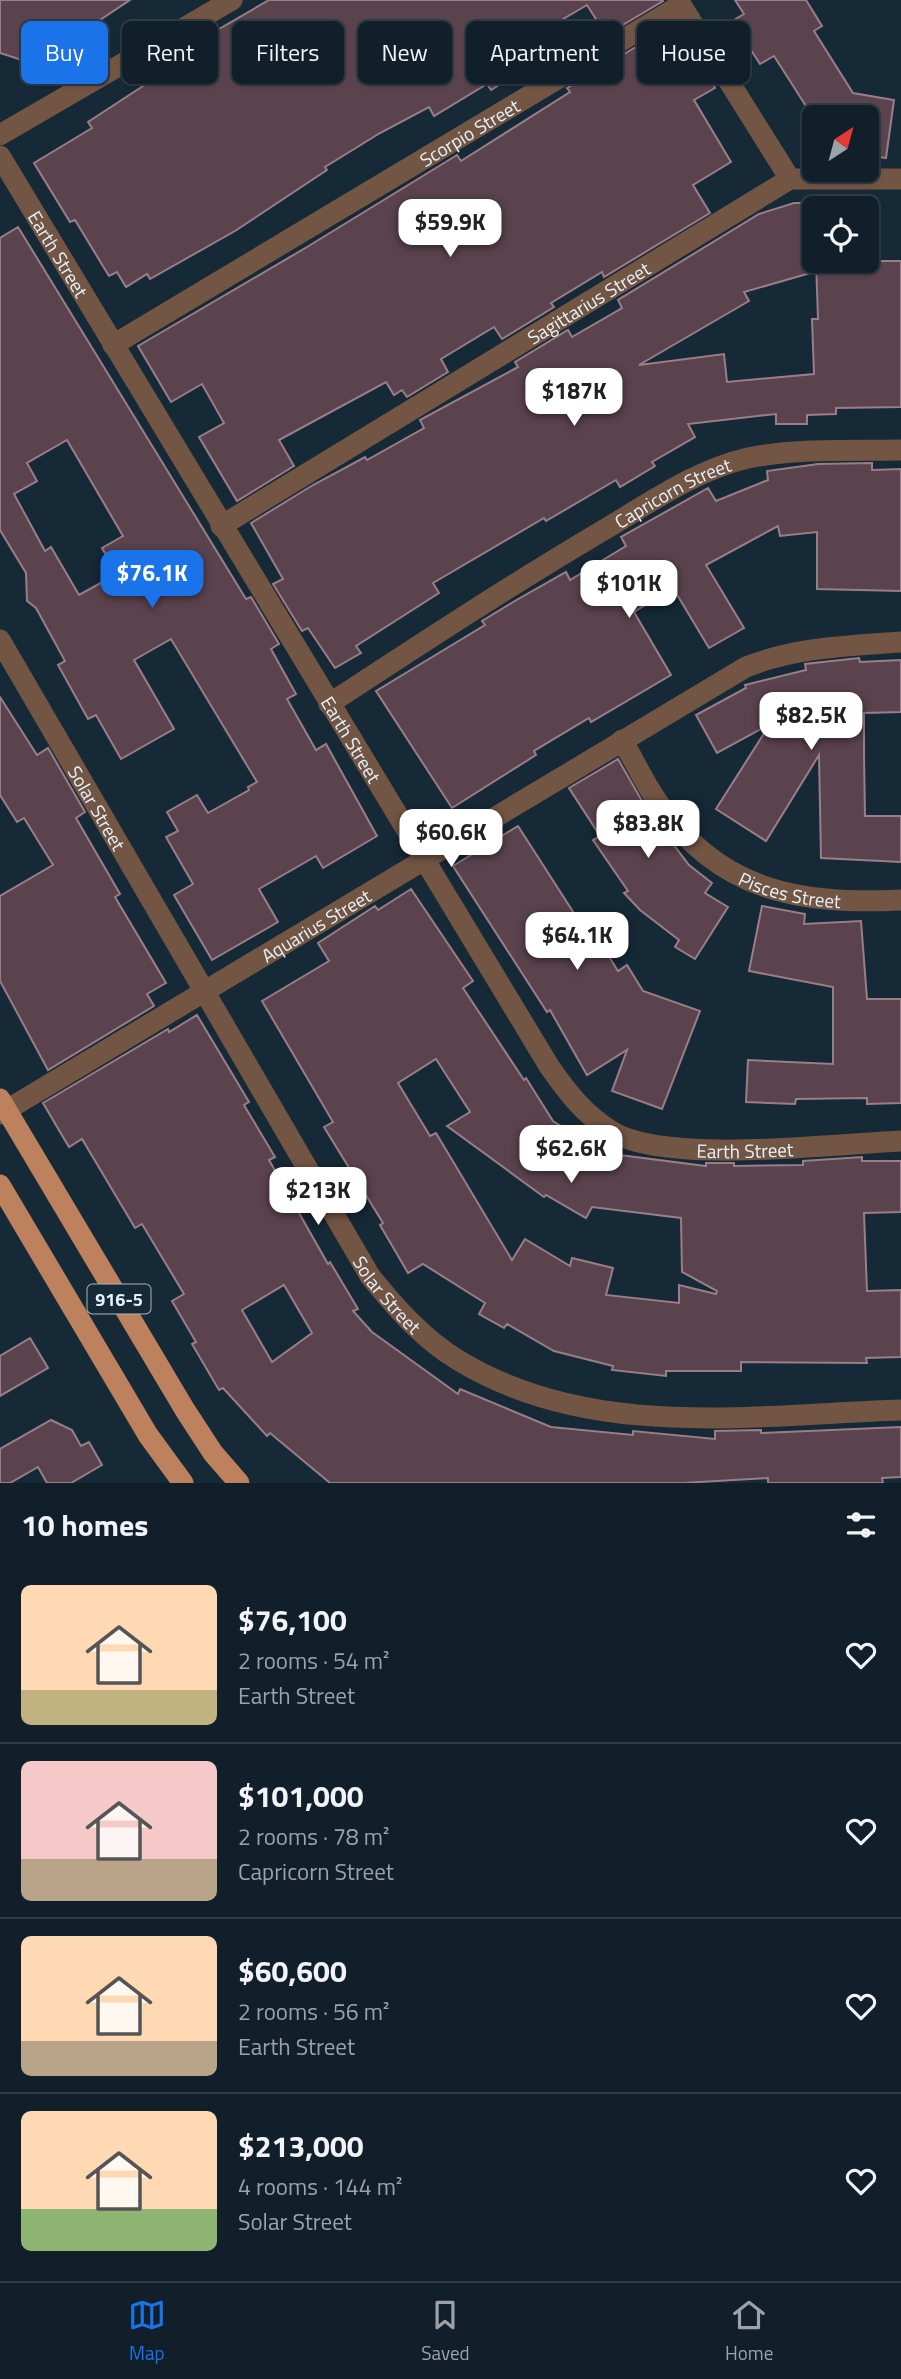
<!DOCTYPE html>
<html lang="en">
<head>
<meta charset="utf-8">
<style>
	:root { --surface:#101f29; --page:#192731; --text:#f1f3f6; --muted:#9ca2a8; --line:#303d46; --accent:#1a73e8 }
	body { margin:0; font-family:"Titillium Web",sans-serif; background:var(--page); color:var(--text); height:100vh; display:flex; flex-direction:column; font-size:26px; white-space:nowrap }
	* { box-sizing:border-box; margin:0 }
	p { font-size:23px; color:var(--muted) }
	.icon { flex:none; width:38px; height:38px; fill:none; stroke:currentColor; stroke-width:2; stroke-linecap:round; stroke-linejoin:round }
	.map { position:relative; height:1483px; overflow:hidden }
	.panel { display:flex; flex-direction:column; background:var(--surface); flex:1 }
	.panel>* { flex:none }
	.banner { position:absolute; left:21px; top:21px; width:859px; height:63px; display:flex; gap:14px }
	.needle { width:46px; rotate:36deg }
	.controls { position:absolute; left:802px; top:105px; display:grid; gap:14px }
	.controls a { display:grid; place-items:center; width:77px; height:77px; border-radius:10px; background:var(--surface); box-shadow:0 2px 5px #0004,0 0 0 2px var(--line); font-size:35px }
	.price { position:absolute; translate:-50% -60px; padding:0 16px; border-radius:14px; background:#fff; color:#222; font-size:23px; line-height:46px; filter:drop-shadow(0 2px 4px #0008) }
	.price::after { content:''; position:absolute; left:50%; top:42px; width:21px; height:16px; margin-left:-10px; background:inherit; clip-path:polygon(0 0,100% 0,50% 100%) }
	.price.selected { background:var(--accent); color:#fff }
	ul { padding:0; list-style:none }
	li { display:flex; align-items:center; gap:21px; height:175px; padding:0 21px }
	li+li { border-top:2px solid var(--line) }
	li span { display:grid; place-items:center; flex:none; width:196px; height:140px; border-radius:10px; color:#555 }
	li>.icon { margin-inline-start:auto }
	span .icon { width:84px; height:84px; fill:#fffc; stroke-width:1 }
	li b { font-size:30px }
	h2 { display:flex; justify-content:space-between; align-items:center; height:84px; padding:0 21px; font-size:30px }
	.pill { padding:0 24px; border-radius:10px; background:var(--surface); box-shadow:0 2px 5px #0004,0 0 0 2px var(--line); font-size:24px; line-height:63px }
	.pill.selected { background:var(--accent); color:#fff }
	.dock { display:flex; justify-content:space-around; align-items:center; height:98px; border-top:2px solid var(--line); background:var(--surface); font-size:19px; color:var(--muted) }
	.dock a { display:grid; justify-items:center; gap:4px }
	.dock .selected { color:var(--accent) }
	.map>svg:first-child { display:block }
</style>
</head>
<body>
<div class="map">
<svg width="901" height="1483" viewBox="0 0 901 1483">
	<rect width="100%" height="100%" fill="#162937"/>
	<!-- building -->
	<g fill="#5b434d" stroke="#997e89" stroke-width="2" fill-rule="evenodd">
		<path d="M0 0H130L34 64 0 53Z"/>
		<path d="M269 0H662L663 1 606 35 587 5 531 38 543 58 491 90 487 84 434 116 429 107 380 133 325 167 327 170 235 231 150 279 147 274 126 287 117 272 109 276 75 220 70 222 34 163 92 128 88 122 192 54 188 47Z"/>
		<path d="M735 0H806L822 26 814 31 853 93 894 100 886 158 866 155V117H813L774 56 760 64 732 21 744 14Z"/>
		<path d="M676 23 715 88 694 100 731 162 693 185 710 213 604 277 602 272 551 303 554 307 502 339 494 327 441 359 448 372 407 397 402 390 394 395 386 382 279 440 294 466 237 501 199 437 224 423 202 384 171 402 138 346 307 247 457 155 461 161 570 92 567 88Z"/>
		<path d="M794 203H814V272L744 292 749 301 639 365 724 354 727 382 814 374 812 319H818L816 261H901V407L836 408V414L807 415V424H776V414L688 424 695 437 652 462 655 466 620 487 616 480 546 521 544 518 433 583 439 593 356 646 361 653 335 668 308 628 302 631 273 584 283 579 251 523 313 485 365 457 367 460 424 428 420 420 518 367 515 362 568 330 572 337 622 308 618 300 759 214Z"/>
		<path d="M18 227 246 599 251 597 279 644 271 649 296 694 287 699 316 750 326 744 377 836 323 868 316 856 259 889 278 922 212 960 174 895 193 884 166 837 178 831 167 812 197 795 208 813 249 790 248 787 257 782 171 639 134 660 174 729 121 759 96 715 88 719 58 665 65 661 36 608 27 601 26 573 0 530V238ZM67 440 123 536 102 548 117 574 79 595 51 547 45 551 14 494 37 481 27 463Z"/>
		<path d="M872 463V470L901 469V591L817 589V532L780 536 778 526 706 565 744 628 709 648 673 588 634 612 671 675 591 722 589 718 534 751 536 755 452 808 376 691 485 625 482 621 513 602 566 572 570 580 626 546 621 537 708 488 716 501 768 480 767 471 818 464Z"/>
		<path d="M859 658 860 662 901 660V712L864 713V754L865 816H901V862L821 858 819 755 766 841 716 809 770 724 717 753 696 715 746 688 745 685 806 670 805 664Z"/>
		<path d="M0 697 37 755 48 748 85 812 76 818 120 894 115 897 166 983 147 994 154 1006 48 1070 0 981V896L53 865 24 818 17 822 0 795Z"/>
		<path d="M618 759 646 808 689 865 712 883 705 893 728 907 695 959 675 947 679 940 640 910 624 893 628 891 593 840 600 836 569 788Z"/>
		<path d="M518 826 579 921 585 918 618 971 627 965 643 991 700 1011 662 1109 612 1091 627 1050 587 1075 550 1010 547 1012 453 866Z"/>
		<path d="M411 889 473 981 463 988 524 1080 526 1078 553 1121 604 1153 706 1166V1163H734V1166L803 1165V1161L862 1157V1161H901V1212L864 1213 867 1291 901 1290V1357L866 1358 867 1363 741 1362V1371H666V1376L612 1370 613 1366 554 1351 507 1324 504 1328 479 1314 485 1303 423 1264 408 1273 380 1225 383 1223 324 1127 333 1122 262 1001 329 961 318 943 375 906 378 910ZM436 1059 470 1112 447 1126 544 1197 546 1195 586 1218 592 1207 681 1218 682 1272 717 1291 716 1294 679 1285V1303L606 1295 613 1268 572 1258 570 1266 525 1239 512 1260 436 1133 430 1136 398 1083Z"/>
		<path d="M762 906 805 914 804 924 861 921 867 999H901V1103L867 1104V1098L796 1099 795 1104 746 1102 748 1060 833 1064V987L749 971Z"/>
		<path d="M197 1015 249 1102 244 1105 275 1157 269 1160 328 1264 330 1262 358 1309 353 1311 372 1332 458 1394 460 1389 551 1427 633 1435V1431L715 1439V1431L761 1430V1433L901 1427V1477L882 1478 883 1483H768V1478L683 1483H330L270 1433 267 1436 223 1388 219 1390 192 1344 196 1342 172 1301 184 1294 142 1224 135 1228 82 1139 69 1147 43 1103 168 1029 169 1032ZM284 1285 312 1333 272 1362 242 1310Z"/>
		<path d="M30 1338 48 1368 0 1396V1356Z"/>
		<path d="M51 1420 72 1430 81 1446 89 1442 102 1465 71 1483H47L38 1467 10 1483H0V1449Z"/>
	</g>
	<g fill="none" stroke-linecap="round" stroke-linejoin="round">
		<!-- minor -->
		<g stroke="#735544" stroke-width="21">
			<path d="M678 0 790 179"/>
			<path d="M0 135 232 0"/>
			<path id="s1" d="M0 156 549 1066C567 1092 584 1114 611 1131 664 1165 833 1144 901 1141"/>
			<path id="s2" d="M113 345 681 5"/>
			<path id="s3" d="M221 526 790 179H901"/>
			<path id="s4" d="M0 640 370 1276C395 1307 423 1339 458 1360 590 1441 753 1415 901 1410"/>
			<path id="s5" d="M329 704C419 645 509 586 602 531 648 504 695 470 748 458 797 448 851 451 901 450"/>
			<path id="s6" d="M622 740C634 760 644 782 657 801 718 891 799 905 901 900"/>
			<path id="s7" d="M0 1114 746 667C796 647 848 646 901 642"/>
		</g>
		<!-- major -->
		<g stroke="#bd815d" stroke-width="21">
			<path d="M0 1099 185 1410 213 1453 239 1483"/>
			<path d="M0 1185 148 1435 183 1483"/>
		</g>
	</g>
	<g text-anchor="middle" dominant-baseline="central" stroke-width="5" stroke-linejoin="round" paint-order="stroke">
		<!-- shield labels -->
		<rect fill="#162937" stroke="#a8b6c0" stroke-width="2" x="87.5" y="1284.5" width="63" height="29" rx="5"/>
		<g font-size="18" font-weight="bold" fill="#e6f2fb">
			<text x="119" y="1299">916-5</text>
		</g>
		<!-- street labels -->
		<g font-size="19" fill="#e6f2fb" stroke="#162937">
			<text stroke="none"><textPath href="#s2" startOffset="415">Scorpio Street</textPath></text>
			<text stroke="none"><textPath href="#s1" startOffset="114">Earth Street</textPath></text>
			<text stroke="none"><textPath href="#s3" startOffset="430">Sagittarius Street</textPath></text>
			<text stroke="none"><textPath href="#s5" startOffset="404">Capricorn Street</textPath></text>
			<text stroke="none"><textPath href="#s1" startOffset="681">Earth Street</textPath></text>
			<text stroke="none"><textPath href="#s4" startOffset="194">Solar Street</textPath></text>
			<text stroke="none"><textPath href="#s6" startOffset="236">Pisces Street</textPath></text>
			<text stroke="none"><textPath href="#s7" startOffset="368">Aquarius Street</textPath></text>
			<text stroke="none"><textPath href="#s1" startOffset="1290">Earth Street</textPath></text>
			<text stroke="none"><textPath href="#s4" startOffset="761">Solar Street</textPath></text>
		</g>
	</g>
</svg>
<div class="controls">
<a><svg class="needle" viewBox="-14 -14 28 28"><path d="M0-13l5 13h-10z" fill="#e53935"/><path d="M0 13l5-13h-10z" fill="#9ca2a8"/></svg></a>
<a><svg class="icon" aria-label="locate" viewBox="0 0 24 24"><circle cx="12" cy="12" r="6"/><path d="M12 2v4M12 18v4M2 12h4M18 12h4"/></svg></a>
</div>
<b class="price" style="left:450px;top:259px">$59.9K</b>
<b class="price" style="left:574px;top:428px">$187K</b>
<b class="price selected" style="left:152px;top:610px">$76.1K</b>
<b class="price" style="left:629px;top:620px">$101K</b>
<b class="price" style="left:811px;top:752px">$82.5K</b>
<b class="price" style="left:648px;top:860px">$83.8K</b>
<b class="price" style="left:451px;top:869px">$60.6K</b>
<b class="price" style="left:577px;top:972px">$64.1K</b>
<b class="price" style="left:571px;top:1185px">$62.6K</b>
<b class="price" style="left:318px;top:1227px">$213K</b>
<div class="banner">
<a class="pill selected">Buy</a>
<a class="pill">Rent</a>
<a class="pill">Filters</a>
<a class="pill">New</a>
<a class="pill">Apartment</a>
<a class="pill">House</a>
</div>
</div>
<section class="panel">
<h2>10 homes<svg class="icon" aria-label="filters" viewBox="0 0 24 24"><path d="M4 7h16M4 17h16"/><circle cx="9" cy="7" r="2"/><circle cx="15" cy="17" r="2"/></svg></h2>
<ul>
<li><span style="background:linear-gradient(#ffd9b3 75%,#c2b280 0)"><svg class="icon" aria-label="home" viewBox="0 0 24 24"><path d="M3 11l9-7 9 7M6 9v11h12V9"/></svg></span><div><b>$76,100</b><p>2 rooms · 54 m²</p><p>Earth Street</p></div><svg class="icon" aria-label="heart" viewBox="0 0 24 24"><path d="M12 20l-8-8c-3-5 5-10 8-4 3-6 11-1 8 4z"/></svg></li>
<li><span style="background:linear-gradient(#f6c9c9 70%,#b9a48a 0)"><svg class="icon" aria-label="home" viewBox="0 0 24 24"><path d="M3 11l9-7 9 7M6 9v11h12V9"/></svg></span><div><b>$101,000</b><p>2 rooms · 78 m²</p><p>Capricorn Street</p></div><svg class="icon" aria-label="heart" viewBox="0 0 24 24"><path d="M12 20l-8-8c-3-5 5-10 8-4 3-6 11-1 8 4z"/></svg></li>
<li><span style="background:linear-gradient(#ffd9b3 75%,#b9a48a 0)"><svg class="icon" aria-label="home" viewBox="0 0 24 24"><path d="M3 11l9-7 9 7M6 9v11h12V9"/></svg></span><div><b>$60,600</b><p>2 rooms · 56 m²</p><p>Earth Street</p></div><svg class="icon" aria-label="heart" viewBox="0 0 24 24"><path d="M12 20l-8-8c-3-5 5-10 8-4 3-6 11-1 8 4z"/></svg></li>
<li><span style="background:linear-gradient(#ffd9b3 70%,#8fb573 0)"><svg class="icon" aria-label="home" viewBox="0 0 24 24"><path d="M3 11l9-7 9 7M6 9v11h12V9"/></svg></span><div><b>$213,000</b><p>4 rooms · 144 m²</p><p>Solar Street</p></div><svg class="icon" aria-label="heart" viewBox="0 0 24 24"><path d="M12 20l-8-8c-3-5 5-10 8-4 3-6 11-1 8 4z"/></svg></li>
</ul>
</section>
<nav class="dock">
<a class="selected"><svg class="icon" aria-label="map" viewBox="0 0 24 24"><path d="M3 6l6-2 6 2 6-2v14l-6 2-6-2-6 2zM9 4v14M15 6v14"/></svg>Map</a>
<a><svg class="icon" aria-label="saved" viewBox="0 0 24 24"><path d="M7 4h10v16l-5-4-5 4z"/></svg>Saved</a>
<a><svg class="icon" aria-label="home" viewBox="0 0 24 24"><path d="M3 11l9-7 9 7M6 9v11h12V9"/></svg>Home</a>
</nav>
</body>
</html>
